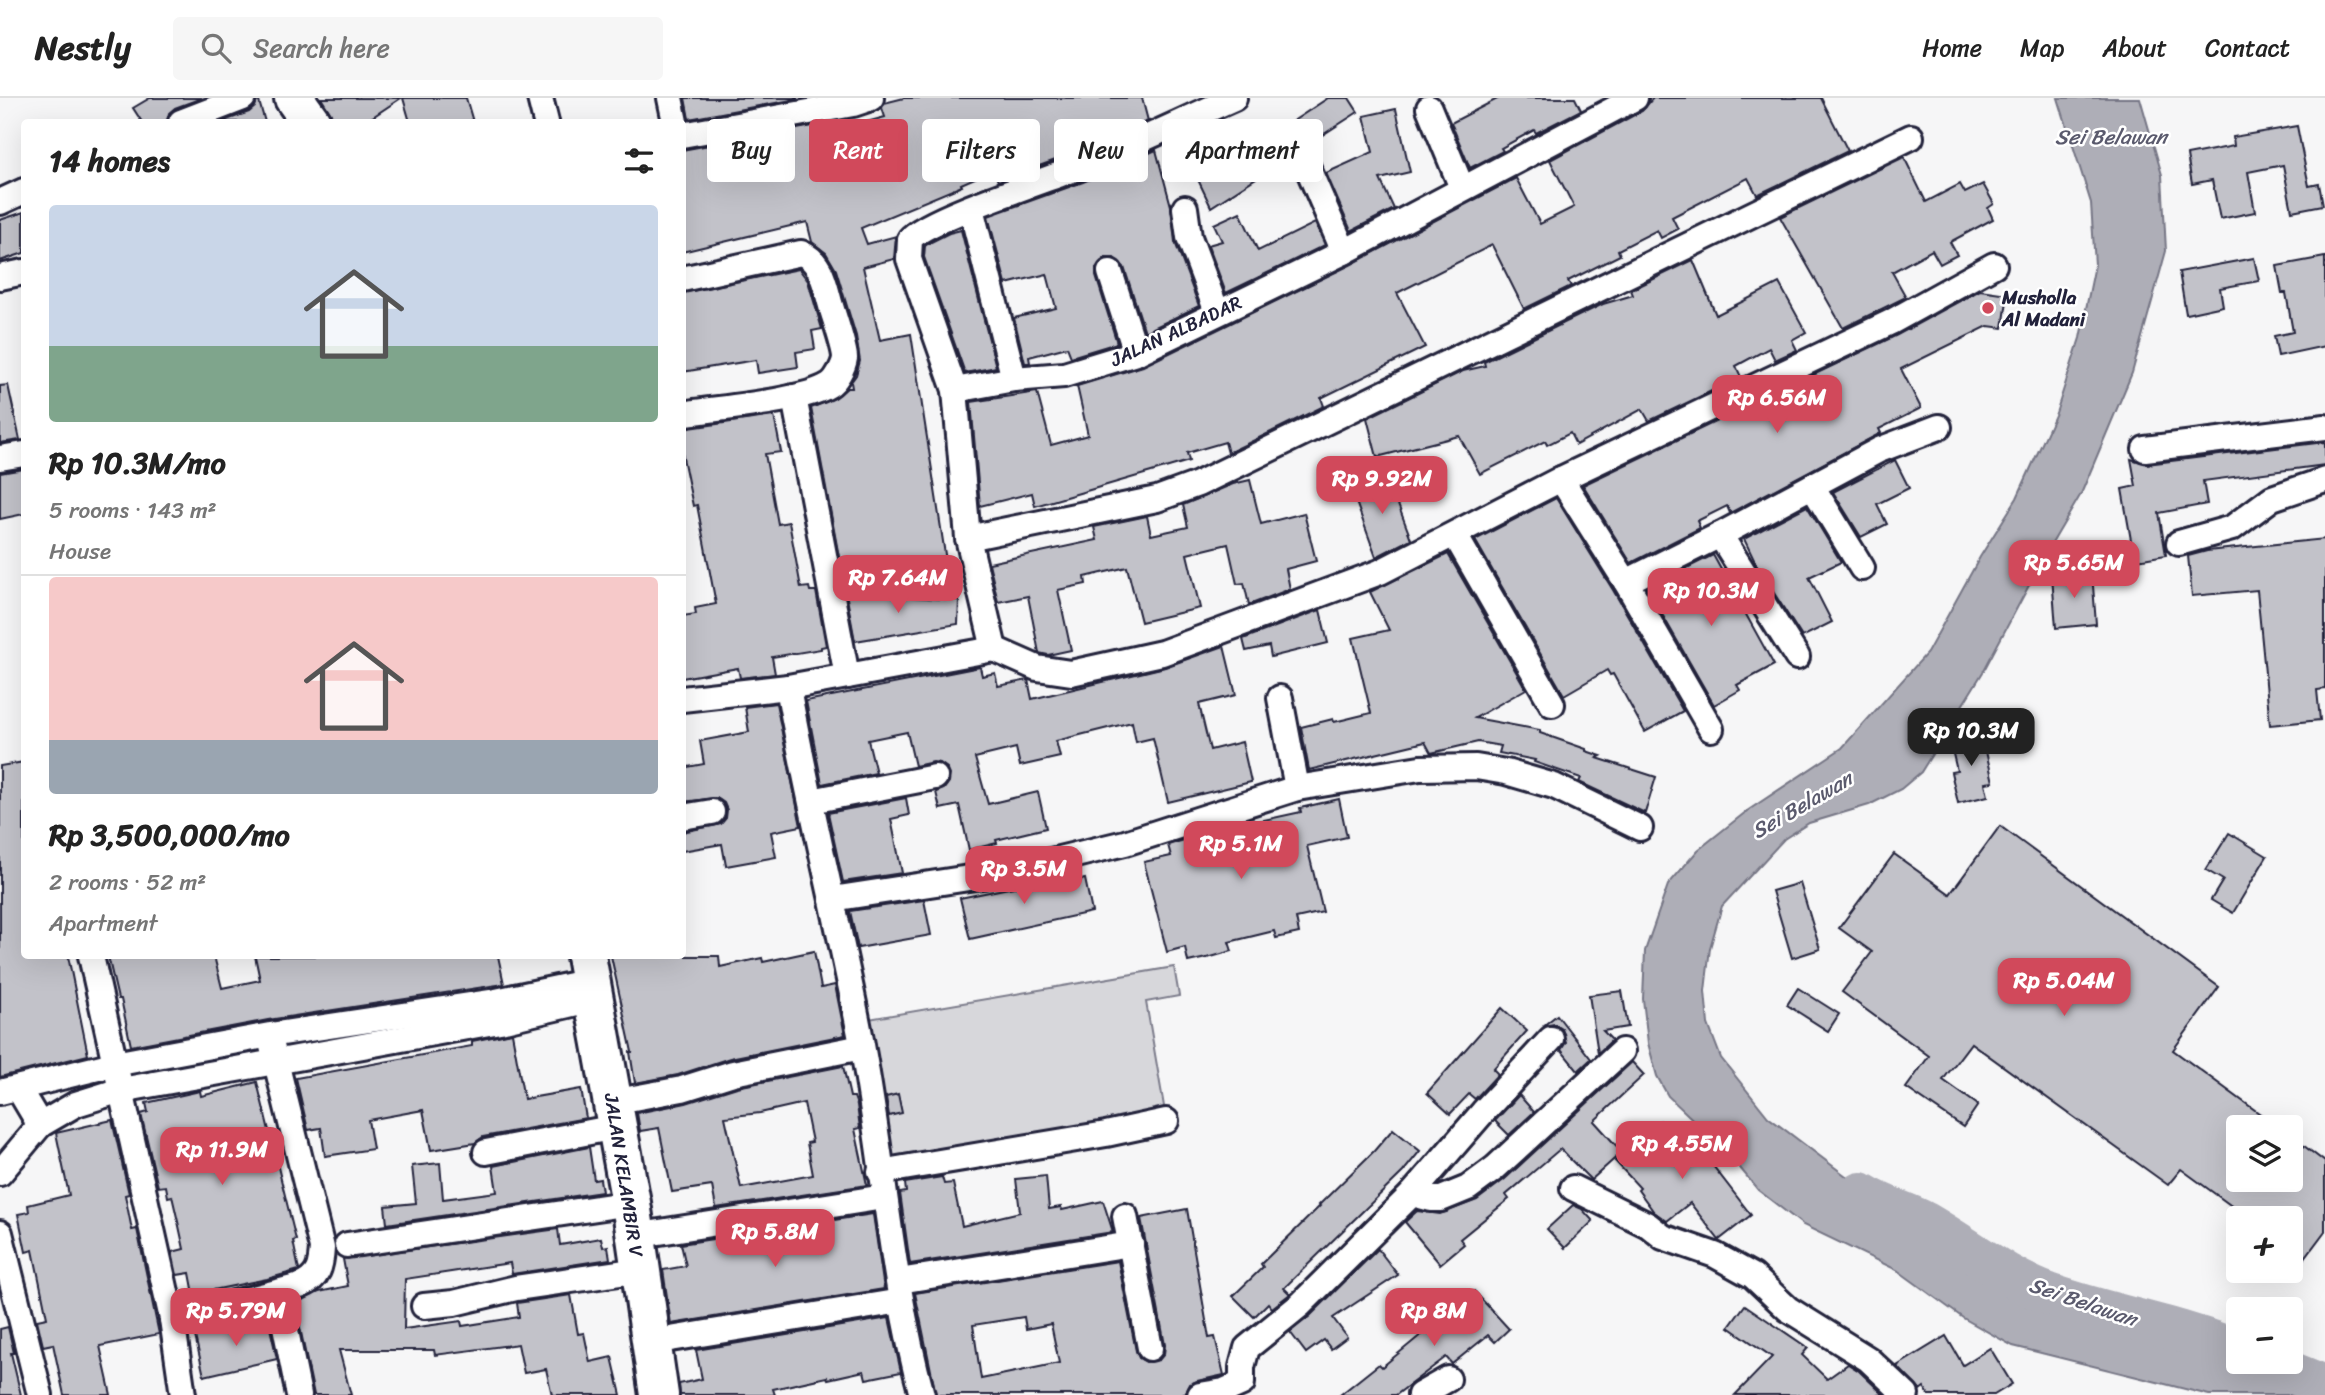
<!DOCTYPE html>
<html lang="en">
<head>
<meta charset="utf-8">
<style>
	:root { --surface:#fff; --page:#f6f6f6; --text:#222; --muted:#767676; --line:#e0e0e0; --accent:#d1495b }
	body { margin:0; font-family:Sriracha,sans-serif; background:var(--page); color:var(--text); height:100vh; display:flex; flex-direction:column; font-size:26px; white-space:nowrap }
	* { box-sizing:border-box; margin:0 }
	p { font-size:23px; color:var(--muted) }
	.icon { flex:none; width:38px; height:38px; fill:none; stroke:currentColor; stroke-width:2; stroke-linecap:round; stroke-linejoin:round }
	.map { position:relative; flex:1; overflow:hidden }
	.drawer { position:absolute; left:21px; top:21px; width:665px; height:840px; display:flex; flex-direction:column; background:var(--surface); border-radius:7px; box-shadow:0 7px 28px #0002 }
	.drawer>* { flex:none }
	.top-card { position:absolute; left:707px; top:21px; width:665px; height:63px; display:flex; gap:14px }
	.buttons { position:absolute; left:2226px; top:1017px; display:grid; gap:14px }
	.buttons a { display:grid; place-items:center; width:77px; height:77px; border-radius:7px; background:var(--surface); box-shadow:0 7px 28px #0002; font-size:35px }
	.price { position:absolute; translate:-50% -60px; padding:0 16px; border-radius:14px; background:var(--accent); color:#fff; font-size:23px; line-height:46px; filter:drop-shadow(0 2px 4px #0008) }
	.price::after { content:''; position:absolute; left:50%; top:42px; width:21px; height:16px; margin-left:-10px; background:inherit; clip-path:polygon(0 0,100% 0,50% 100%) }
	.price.on { background:#222; color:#fff }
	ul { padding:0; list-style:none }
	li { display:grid; align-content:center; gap:14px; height:371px; padding:0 28px }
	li+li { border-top:2px solid var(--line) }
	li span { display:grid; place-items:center; height:217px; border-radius:7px; color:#555 }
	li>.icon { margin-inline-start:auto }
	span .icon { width:126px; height:126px; fill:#fffc; stroke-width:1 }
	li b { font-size:30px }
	h2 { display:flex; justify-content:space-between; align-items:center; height:84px; padding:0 28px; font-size:30px }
	.pill { padding:0 24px; border-radius:7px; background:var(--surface); box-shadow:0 7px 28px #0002; font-size:24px; line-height:63px }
	.pill.on { background:var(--accent); color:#fff }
	header { display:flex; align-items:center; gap:42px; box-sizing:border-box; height:98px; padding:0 35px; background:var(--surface); border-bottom:2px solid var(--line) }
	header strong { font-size:33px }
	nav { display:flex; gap:38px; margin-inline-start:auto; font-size:24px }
	.search { width:490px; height:63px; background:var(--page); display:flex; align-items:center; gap:18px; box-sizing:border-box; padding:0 24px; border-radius:7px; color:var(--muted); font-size:26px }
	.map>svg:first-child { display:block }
</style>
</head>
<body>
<header>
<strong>Nestly</strong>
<div class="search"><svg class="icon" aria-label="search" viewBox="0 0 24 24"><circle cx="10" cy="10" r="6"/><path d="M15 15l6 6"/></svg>Search here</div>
<nav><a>Home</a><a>Map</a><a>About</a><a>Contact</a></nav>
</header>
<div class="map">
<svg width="2325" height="1297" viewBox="0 0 2325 1297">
	<rect width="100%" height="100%" fill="#f6f6f7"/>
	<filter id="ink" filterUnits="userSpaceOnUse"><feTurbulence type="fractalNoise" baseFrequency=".0143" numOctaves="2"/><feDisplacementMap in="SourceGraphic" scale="14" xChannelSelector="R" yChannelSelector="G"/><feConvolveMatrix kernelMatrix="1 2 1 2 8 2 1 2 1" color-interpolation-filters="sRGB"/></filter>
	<g filter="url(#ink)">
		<!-- green -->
		<path fill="#d7d7db" stroke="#7c7c8b" stroke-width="2" d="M1174 869 1179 898 1146 904 1166 1020 871 1071 845 925Z"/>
		<!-- water -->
		<path fill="#aeaeb7" stroke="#767685" stroke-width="2" d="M2058 0H2140L2162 77 2166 153 2132 275 2081 396 2044 459 1983 574 1921 674 1901 691 1869 707 1809 725 1784 741 1722 808 1710 850 1705 893 1708 926 1721 960 1768 1019 1854 1084 2013 1178 2149 1229 2238 1257V1264H2258L2325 1284V1297H2209L2013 1248 1963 1220 1897 1172 1803 1127 1758 1092 1727 1054 1668 998 1657 978 1648 945 1643 901 1645 853 1668 787 1698 752 1747 713 1842 650 1927 555 1980 459 2017 400 2056 315 2080 240 2095 167 2091 105Z"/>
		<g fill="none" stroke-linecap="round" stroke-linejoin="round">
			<!-- river -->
			<g stroke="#aeaeb7" stroke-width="42">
				<path d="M1861 1095C1881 1108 1903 1113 1924 1124 1966 1148 2003 1179 2049 1196 2111 1218 2177 1228 2238 1253"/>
				<path d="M2265 1264 2325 1288"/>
			</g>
		</g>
		<!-- building -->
		<g fill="#c2c2c9" stroke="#22223b" stroke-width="2" fill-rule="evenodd">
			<path d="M150 0H202L175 10 169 15 167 24H142L133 10Z"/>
			<path d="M258 0 265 24H221L249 14 255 9Z"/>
			<path d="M321 0H401L365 24H336Z"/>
			<path d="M403 0H466L473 24H410Z"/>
			<path d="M685 0H797V1L689 21Z"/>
			<path d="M904 0H1142L1148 23 1072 56 998 83 993 72 961 86 962 88 861 130 867 146 896 138 894 161 863 169 880 242 911 236 946 463 843 480 811 310 835 300 847 290H852L851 284 856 277 860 263 856 238 836 172 826 155 812 144 807 124 682 154V52L835 24 837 32 885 19 882 10 884 5Z"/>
			<path d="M1328 0H1349L1358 14 1307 47 1298 48 1290 58 1211 109 1192 69 1278 25 1281 31Z"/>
			<path d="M1499 0H1575L1581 12 1536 35 1534 32 1501 50 1503 53 1470 70 1451 25Z"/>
			<path d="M1653 0H1821L1848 53 1757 97 1748 80 1672 119 1678 131 1661 140 1657 132 1618 152 1620 157 1568 183 1571 188 1524 211 1492 147 1397 195 1425 249 1321 300 1324 308 1228 355 1225 344 1187 355 1189 363 1035 408 1032 395 980 408 971 304 1037 294 1051 347 1088 337 1077 288 1143 268 1350 167 1516 80 1540 126 1574 109 1550 62 1642 13Z"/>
			<path d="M1396 11 1410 74 1380 81 1394 111 1351 133 1326 75 1373 54 1364 18Z"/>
			<path d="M2297 28 2309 88 2319 86 2323 107 2292 113 2283 67 2248 74 2255 114 2220 121 2212 82 2192 86 2187 57 2234 48 2233 39Z"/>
			<path d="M1156 52 1171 108 1175 144 1199 208 1145 234 1124 169 1114 160H1105L1096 170V178L1117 245 1071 259 1067 249 1029 259 1030 265H1025L1014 220 1056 210 1047 176 1006 186 988 118 1083 84Z"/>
			<path d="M1904 59 1926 104 1960 86 1965 95 1983 86 1994 106 1988 110 1993 121 1950 144 1957 157 1940 166 1932 152 1892 174 1906 199 1843 230 1780 119Z"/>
			<path d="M24 114V155L0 163V122Z"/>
			<path d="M1240 114 1258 153 1315 125 1325 147 1226 195 1208 147 1222 143 1214 126Z"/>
			<path d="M961 132 996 269 965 275 924 159 925 148 929 145 949 135Z"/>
			<path d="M2325 159V248L2278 258 2274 238 2293 234 2286 195H2282L2277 168Z"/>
			<path d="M2254 160 2259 183 2220 190 2223 208 2186 216 2179 174Z"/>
			<path d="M1693 162 1716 217 1779 185 1806 234 1792 242 1797 252 1775 262 1769 250 1736 268 1741 279 1649 323 1642 311 1576 347 1570 335 1547 347 1545 343 1480 376 1459 338 1377 359 1367 320 1463 273 1485 268 1484 264 1603 206 1633 197 1631 192Z"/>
			<path d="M799 171 808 183 822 231 812 233 815 251 796 254 798 269 758 275 756 262 682 274V195Z"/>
			<path d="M1980 192 2008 196 2003 230 1988 228 1901 271 1921 310 1879 331 1881 335 1730 415 1727 408 1697 423 1700 430 1631 465 1583 387 1897 237Z"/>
			<path d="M8 287 20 342 0 345V288Z"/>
			<path d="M774 318 781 354 765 356 778 426 789 424 801 490 809 489 810 493H816L826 548 821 549V551L772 559 775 576 740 580 738 570 682 580V518L696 516 695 510 716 506 697 407 693 408 682 355V331Z"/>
			<path d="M2325 344V367L2203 383 2207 406 2159 415 2166 457 2114 466 2111 446 2131 442 2122 391 2136 388 2131 361 2147 366Z"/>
			<path d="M1895 362 1909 390 1877 406 1887 426 1861 439 1833 394Z"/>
			<path d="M24 371V416L0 421V375Z"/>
			<path d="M1388 380 1411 441 1376 459 1352 393Z"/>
			<path d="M1250 382 1261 426 1304 415 1316 463 1286 471 1290 491 1249 507 1244 485 1237 486 1228 446 1187 456 1200 510 1141 524 1127 469 1085 479 1086 486 1058 492 1071 552 1048 557 1039 555 1028 498 998 504 989 465 1097 442 1094 429 1147 418 1151 437 1188 429 1183 407 1233 386Z"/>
			<path d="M1556 400 1613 492 1683 613 1645 634 1613 576 1610 577 1607 572 1564 597 1475 442Z"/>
			<path d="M1807 408 1841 464 1809 479 1832 524 1802 539 1758 470 1744 441Z"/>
			<path d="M2325 441V591L2317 592 2320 622 2270 627 2257 492 2192 498 2188 458 2207 453Z"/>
			<path d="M1448 456 1526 591 1475 620 1540 632V635L1586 651V653L1601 658 1597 660 1656 679 1645 715 1579 684 1581 680 1534 664 1535 662 1499 655 1501 648 1478 644 1431 655 1425 644 1309 672 1301 629 1333 621 1334 624 1371 615 1353 540 1389 532 1370 494Z"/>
			<path d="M1713 457 1774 567 1737 587 1740 592 1714 607 1647 490Z"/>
			<path d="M2092 475 2096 526 2056 530 2052 478Z"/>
			<path d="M846 495 959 502 958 526 855 543Z"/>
			<path d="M1320 512 1328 545 1271 559 1269 548 1246 553 1243 541Z"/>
			<path d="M1224 548 1236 597 1199 606 1210 652 1242 644 1251 684 1168 704 1153 640 1136 644 1132 624 1056 643 1060 659 1020 668 1016 650 975 660 988 706 1038 694 1046 730 996 742 997 745 969 752 959 707 940 711 936 694 944 691 949 684 950 677 947 670 940 665 933 664 915 668 907 634 868 642 876 675 822 686 806 603 980 569 982 578 995 575 998 588 1028 582 1032 601 1165 569Z"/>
			<path d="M776 605 801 728 771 734 776 759 726 768 722 746 682 753V734L721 726 726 720 727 712 724 705 717 700 682 704V670L704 666 700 643 749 634 745 609Z"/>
			<path d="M1982 636 1993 684 1985 685 1988 698 1958 705 1951 674 1957 673 1950 643Z"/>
			<path d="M24 664V858H68L88 957 0 979V668Z"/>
			<path d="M906 700 909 717 891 721 902 775 843 784 828 715Z"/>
			<path d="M1339 701 1347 739 1307 748 1323 814 1296 820 1299 835 1276 840 1274 833 1229 844 1232 853 1211 859 1188 864 1185 849 1167 854 1144 764 1171 758 1168 747 1213 733 1301 714 1300 710Z"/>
			<path d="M2000 728 2219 889 2173 952 2278 1029H2238V1082H2291V1038L2325 1064V1133L2304 1161 2291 1151V1120H2248L2181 1071 2168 1087 1971 945 1943 982 1978 1007 1963 1029 1906 990 1929 958 1842 894 1872 854 1839 830 1894 756 1950 796Z"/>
			<path d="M2229 735 2267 758 2233 815 2211 802 2223 782 2206 772Z"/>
			<path d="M1057 780 1059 787 1085 781 1092 814 970 841 960 800Z"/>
			<path d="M1800 785 1820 851 1792 860 1772 793Z"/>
			<path d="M924 802 931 837 858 850 850 813Z"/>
			<path d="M814 853 821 890 835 887 845 937 730 960 678 977 635 985 630 954H632L611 858H719L720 869 762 860 763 864Z"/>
			<path d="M108 858H214L222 890 260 882 255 858H498L504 886 268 922 131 948 121 901H118Z"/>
			<path d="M1798 890 1839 916 1828 933 1787 907Z"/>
			<path d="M1622 893 1628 929 1603 933 1612 942 1598 955 1589 897Z"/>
			<path d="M1502 910 1527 933 1493 971 1498 976 1475 1001 1469 996 1450 1016 1427 995Z"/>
			<path d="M1557 917 1591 961 1578 973 1561 952 1566 944 1562 931 1554 926 1543 928Z"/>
			<path d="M512 935 524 1001 581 991 586 1020 483 1039 475 1045 431 1052 423 1012 368 1022 373 1051 325 1058 321 1030 308 1032 296 980 472 948V943Z"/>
			<path d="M1632 964 1644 977 1594 1023 1622 1054 1591 1082 1560 1051 1506 1097 1509 1101 1460 1141 1464 1146 1440 1166 1405 1124 1417 1113 1440 1116 1477 1102 1505 1081Z"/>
			<path d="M843 968 850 999H854L857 1007 860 1030 855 1031 867 1087 716 1110 712 1088 672 1094 659 1030 640 1033 637 1015 686 1005 737 989ZM804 1005 812 1044 807 1045 813 1077 741 1090 725 1019 760 1015Z"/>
			<path d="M257 984 296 1142 293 1143 299 1172 267 1181 194 1196 190 1175 177 1177 172 1154 184 1151 179 1128 172 1098 168 1099 166 1088 158 1089 141 1016 148 1014 146 1005 200 993 201 998Z"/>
			<path d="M898 996 902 1015 889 1018 886 999Z"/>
			<path d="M1519 997 1534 1014 1509 1037 1495 1023Z"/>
			<path d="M112 1022 129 1096 125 1097 132 1132 137 1131 159 1236 100 1248 111 1297H64L53 1246 43 1248 37 1222 47 1220 33 1152 26 1154 18 1116 29 1114 28 1107 69 1097 56 1035Z"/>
			<path d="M1660 1023 1688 1053 1699 1045 1716 1067 1714 1069 1751 1117 1719 1142 1690 1105 1667 1123 1654 1114 1638 1092 1640 1090 1615 1063Z"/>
			<path d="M1393 1031 1420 1053 1403 1074 1284 1190 1290 1196 1272 1210 1268 1205 1254 1219 1233 1198 1263 1169 1261 1166 1320 1108 1319 1107 1374 1053Z"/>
			<path d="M589 1049 594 1082 600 1081 602 1094 387 1126 385 1108 416 1105 412 1068 440 1065 443 1101 497 1094 493 1068Z"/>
			<path d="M1046 1078 1049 1111 1061 1109 1062 1112 1103 1103 1113 1134 910 1166 900 1095 906 1094 905 1085 942 1079 944 1086 953 1085 962 1128 1020 1114 1016 1081Z"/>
			<path d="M1573 1107 1582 1111 1593 1123 1565 1150 1547 1131Z"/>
			<path d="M1187 1111 1209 1240 1215 1239 1224 1277 1197 1283 1190 1286 1186 1295 1179 1297H936L915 1195 1118 1163 1136 1253 1139 1260 1146 1264 1159 1262 1164 1256 1165 1247 1141 1120ZM1024 1219 1026 1231 1051 1226 1059 1265 981 1281 973 1227Z"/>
			<path d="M873 1116 884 1191 671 1226 663 1172 686 1168 681 1146Z"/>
			<path d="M558 1131 560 1147 601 1140 603 1149 608 1148 610 1161 512 1176 510 1165 405 1181 404 1231 461 1223 462 1228 519 1219 517 1205 571 1197 578 1236 584 1235 590 1264 612 1259 621 1297H552L546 1271 524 1275 518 1246 435 1257 434 1252H339L351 1297H314L297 1215 300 1214 297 1204 319 1194 348 1188 343 1161Z"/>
			<path d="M1378 1151 1398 1177 1333 1220 1347 1239 1331 1251 1324 1242 1306 1255 1290 1234 1310 1218Z"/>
			<path d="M1474 1193 1509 1231 1495 1244 1488 1237 1452 1266 1446 1259 1396 1297H1340L1379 1266 1382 1269Z"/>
			<path d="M1745 1207 1808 1250 1802 1257 1827 1281 1848 1266 1859 1273 1884 1297H1735L1772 1259 1729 1229Z"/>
			<path d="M889 1220 901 1274 866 1281 864 1273 828 1281 827 1279 773 1291 775 1297H680L679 1286 702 1281 696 1252Z"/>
			<path d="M268 1221 277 1261 204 1278 195 1238Z"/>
			<path d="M8 1229 14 1255H11L21 1297H0V1231Z"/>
			<path d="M1946 1238 1963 1267 1990 1250 2012 1286 1994 1297H1929L1924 1289 1920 1292 1897 1268Z"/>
		</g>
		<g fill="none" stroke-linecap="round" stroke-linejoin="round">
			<defs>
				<g id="street">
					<path d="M540 0 546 24"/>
					<path d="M670 0 675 24"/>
					<path d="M1429 10 1462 90"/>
					<path d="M181 24 243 0"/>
					<path d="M682 37 853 6 871 0"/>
					<path d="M1304 61 1344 154"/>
					<path d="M0 104 24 93"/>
					<path d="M971 110 1014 281"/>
					<path d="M1185 110 1189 139 1217 214"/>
					<path d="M1110 174 1136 255"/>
					<path d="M0 179 24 174"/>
					<path d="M682 181 801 155C822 163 825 188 831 208 834 219 845 250 845 260 844 268 836 283 829 287 802 304 717 310 682 316"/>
					<path d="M955 292 1014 281 1064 277 1136 255 1344 154 1635 0"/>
					<path d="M794 299 847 578"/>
					<path d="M2145 351 2325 329"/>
					<path d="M0 360 24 356"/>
					<path d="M1561 381 1626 484 1711 631"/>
					<path d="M1812 388 1862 470"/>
					<path d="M1455 437 1552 606"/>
					<path d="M1720 437 1797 559"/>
					<path d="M968 440 1157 401 1198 386 1911 39"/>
					<path d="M2179 445 2232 430 2272 400 2325 382"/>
					<path d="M1626 484 1720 437 1879 352 1939 329"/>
					<path d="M994 551 1037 570 1071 575 1162 555 1380 474 1561 381 1891 224 1994 167"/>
					<path d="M994 551 968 440 955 292 909 161 910 141C926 121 1046 82 1077 70 1130 48 1182 23 1234 0"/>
					<path d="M788 589C809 709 840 828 862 947 884 1064 891 1183 922 1297"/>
					<path d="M1280 600 1297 690"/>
					<path d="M682 601 788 589 994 551"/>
					<path d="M811 703 935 679"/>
					<path d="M682 719 712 714"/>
					<path d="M832 801 982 778 1034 767 1125 745 1297 690 1420 670 1476 669 1506 674 1554 688 1640 730"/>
					<path d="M91 858 172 1221 183 1297"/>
					<path d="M18 990 40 1027"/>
					<path d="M0 994 114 966 270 937 496 903 590 883"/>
					<path d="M612 1004 682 991 733 975 862 949"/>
					<path d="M486 1054 616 1029"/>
					<path d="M880 1074 1106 1036 1166 1023"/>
					<path d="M0 1075 40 1027 76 1006 121 992 500 923 594 901"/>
					<path d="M1573 1090 1648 1127 1663 1139 1715 1157 1753 1178 1788 1211 1868 1261 1906 1297"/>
					<path d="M1412 1096 1431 1101H1441L1468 1090 1495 1070 1622 953"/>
					<path d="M1125 1118 1150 1250"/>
					<path d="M0 1135 40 1297"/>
					<path d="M634 1138 884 1099"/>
					<path d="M347 1147 631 1105"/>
					<path d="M899 1183 1131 1146"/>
					<path d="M278 1194 299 1297"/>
					<path d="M424 1208 454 1205 516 1190 640 1172"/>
					<path d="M172 1221 300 1188C319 1180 321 1168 322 1150L272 948"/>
					<path d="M652 1244 901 1203"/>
					<path d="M1200 1297 1224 1293 1242 1285V1269L1247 1250 1300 1207 1412 1096 1483 1014 1551 941"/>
					<path d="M1420 1297 1448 1281"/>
				</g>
				<g id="primary">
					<path d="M294 0 311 24"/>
					<path d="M586 858 631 1105 659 1297"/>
				</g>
			</defs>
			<!-- street casing -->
			<use href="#street" stroke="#22223b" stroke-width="30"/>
			<!-- primary casing -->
			<use href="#primary" stroke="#22223b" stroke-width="44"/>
			<!-- street -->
			<use href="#street" stroke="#fff" stroke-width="24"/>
			<!-- primary -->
			<use href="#primary" stroke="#fff" stroke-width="38"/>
		</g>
	</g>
	<!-- markers -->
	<circle fill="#d1495b" stroke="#fff" stroke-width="2.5" cx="1988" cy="210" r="7"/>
	<g text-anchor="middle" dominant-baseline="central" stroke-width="5" stroke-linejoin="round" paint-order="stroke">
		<!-- poi labels -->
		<g font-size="19" font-weight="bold" fill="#22223b" stroke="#fff" text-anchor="start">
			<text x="2002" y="199">Musholla<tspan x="2002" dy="22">Al Madani</tspan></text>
		</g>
		<!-- street labels -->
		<g font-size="19" fill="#22223b" stroke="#fff">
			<text transform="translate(1176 233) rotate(-25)">JALAN ALBADAR</text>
			<text transform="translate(624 1077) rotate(81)">JALAN KELAMBIR V</text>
		</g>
		<!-- water labels -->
		<g font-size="21" font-style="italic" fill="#5a5a6d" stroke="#fff">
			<text x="2111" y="39">Sei Belawan</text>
			<text transform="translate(1802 707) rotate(-30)">Sei Belawan</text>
			<text transform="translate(2083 1204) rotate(19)">Sei Belawan</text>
		</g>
	</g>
</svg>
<div class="buttons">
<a><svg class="icon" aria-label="layers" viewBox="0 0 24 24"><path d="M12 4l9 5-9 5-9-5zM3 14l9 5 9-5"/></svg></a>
<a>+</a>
<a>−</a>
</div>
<b class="price" style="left:1777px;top:337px">Rp 6.56M</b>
<b class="price" style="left:1382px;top:418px">Rp 9.92M</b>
<b class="price" style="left:2074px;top:502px">Rp 5.65M</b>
<b class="price" style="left:898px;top:517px">Rp 7.64M</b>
<b class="price" style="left:1711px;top:530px">Rp 10.3M</b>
<b class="price on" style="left:1971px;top:670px">Rp 10.3M</b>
<b class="price" style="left:1241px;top:783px">Rp 5.1M</b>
<b class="price" style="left:1024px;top:808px">Rp 3.5M</b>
<b class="price" style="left:2064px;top:920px">Rp 5.04M</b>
<b class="price" style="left:1682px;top:1083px">Rp 4.55M</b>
<b class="price" style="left:222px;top:1089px">Rp 11.9M</b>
<b class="price" style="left:775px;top:1171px">Rp 5.8M</b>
<b class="price" style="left:236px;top:1250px">Rp 5.79M</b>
<b class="price" style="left:1434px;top:1250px">Rp 8M</b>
<div class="top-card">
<a class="pill">Buy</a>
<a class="pill on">Rent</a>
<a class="pill">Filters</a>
<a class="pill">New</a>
<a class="pill">Apartment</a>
</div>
<section class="drawer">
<h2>14 homes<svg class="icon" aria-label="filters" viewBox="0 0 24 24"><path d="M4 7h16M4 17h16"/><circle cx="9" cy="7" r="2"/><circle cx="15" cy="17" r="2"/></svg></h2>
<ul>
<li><span style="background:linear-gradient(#c9d6e8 65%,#7fa58c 0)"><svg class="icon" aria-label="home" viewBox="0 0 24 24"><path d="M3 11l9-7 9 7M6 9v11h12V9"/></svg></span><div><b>Rp 10.3M/mo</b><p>5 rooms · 143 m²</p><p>House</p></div></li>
<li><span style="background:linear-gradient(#f6c9c9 75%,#9aa5b1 0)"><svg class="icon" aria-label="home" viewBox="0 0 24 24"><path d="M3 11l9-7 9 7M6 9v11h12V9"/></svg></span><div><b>Rp 3,500,000/mo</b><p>2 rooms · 52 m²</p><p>Apartment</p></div></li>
</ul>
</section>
</div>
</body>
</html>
